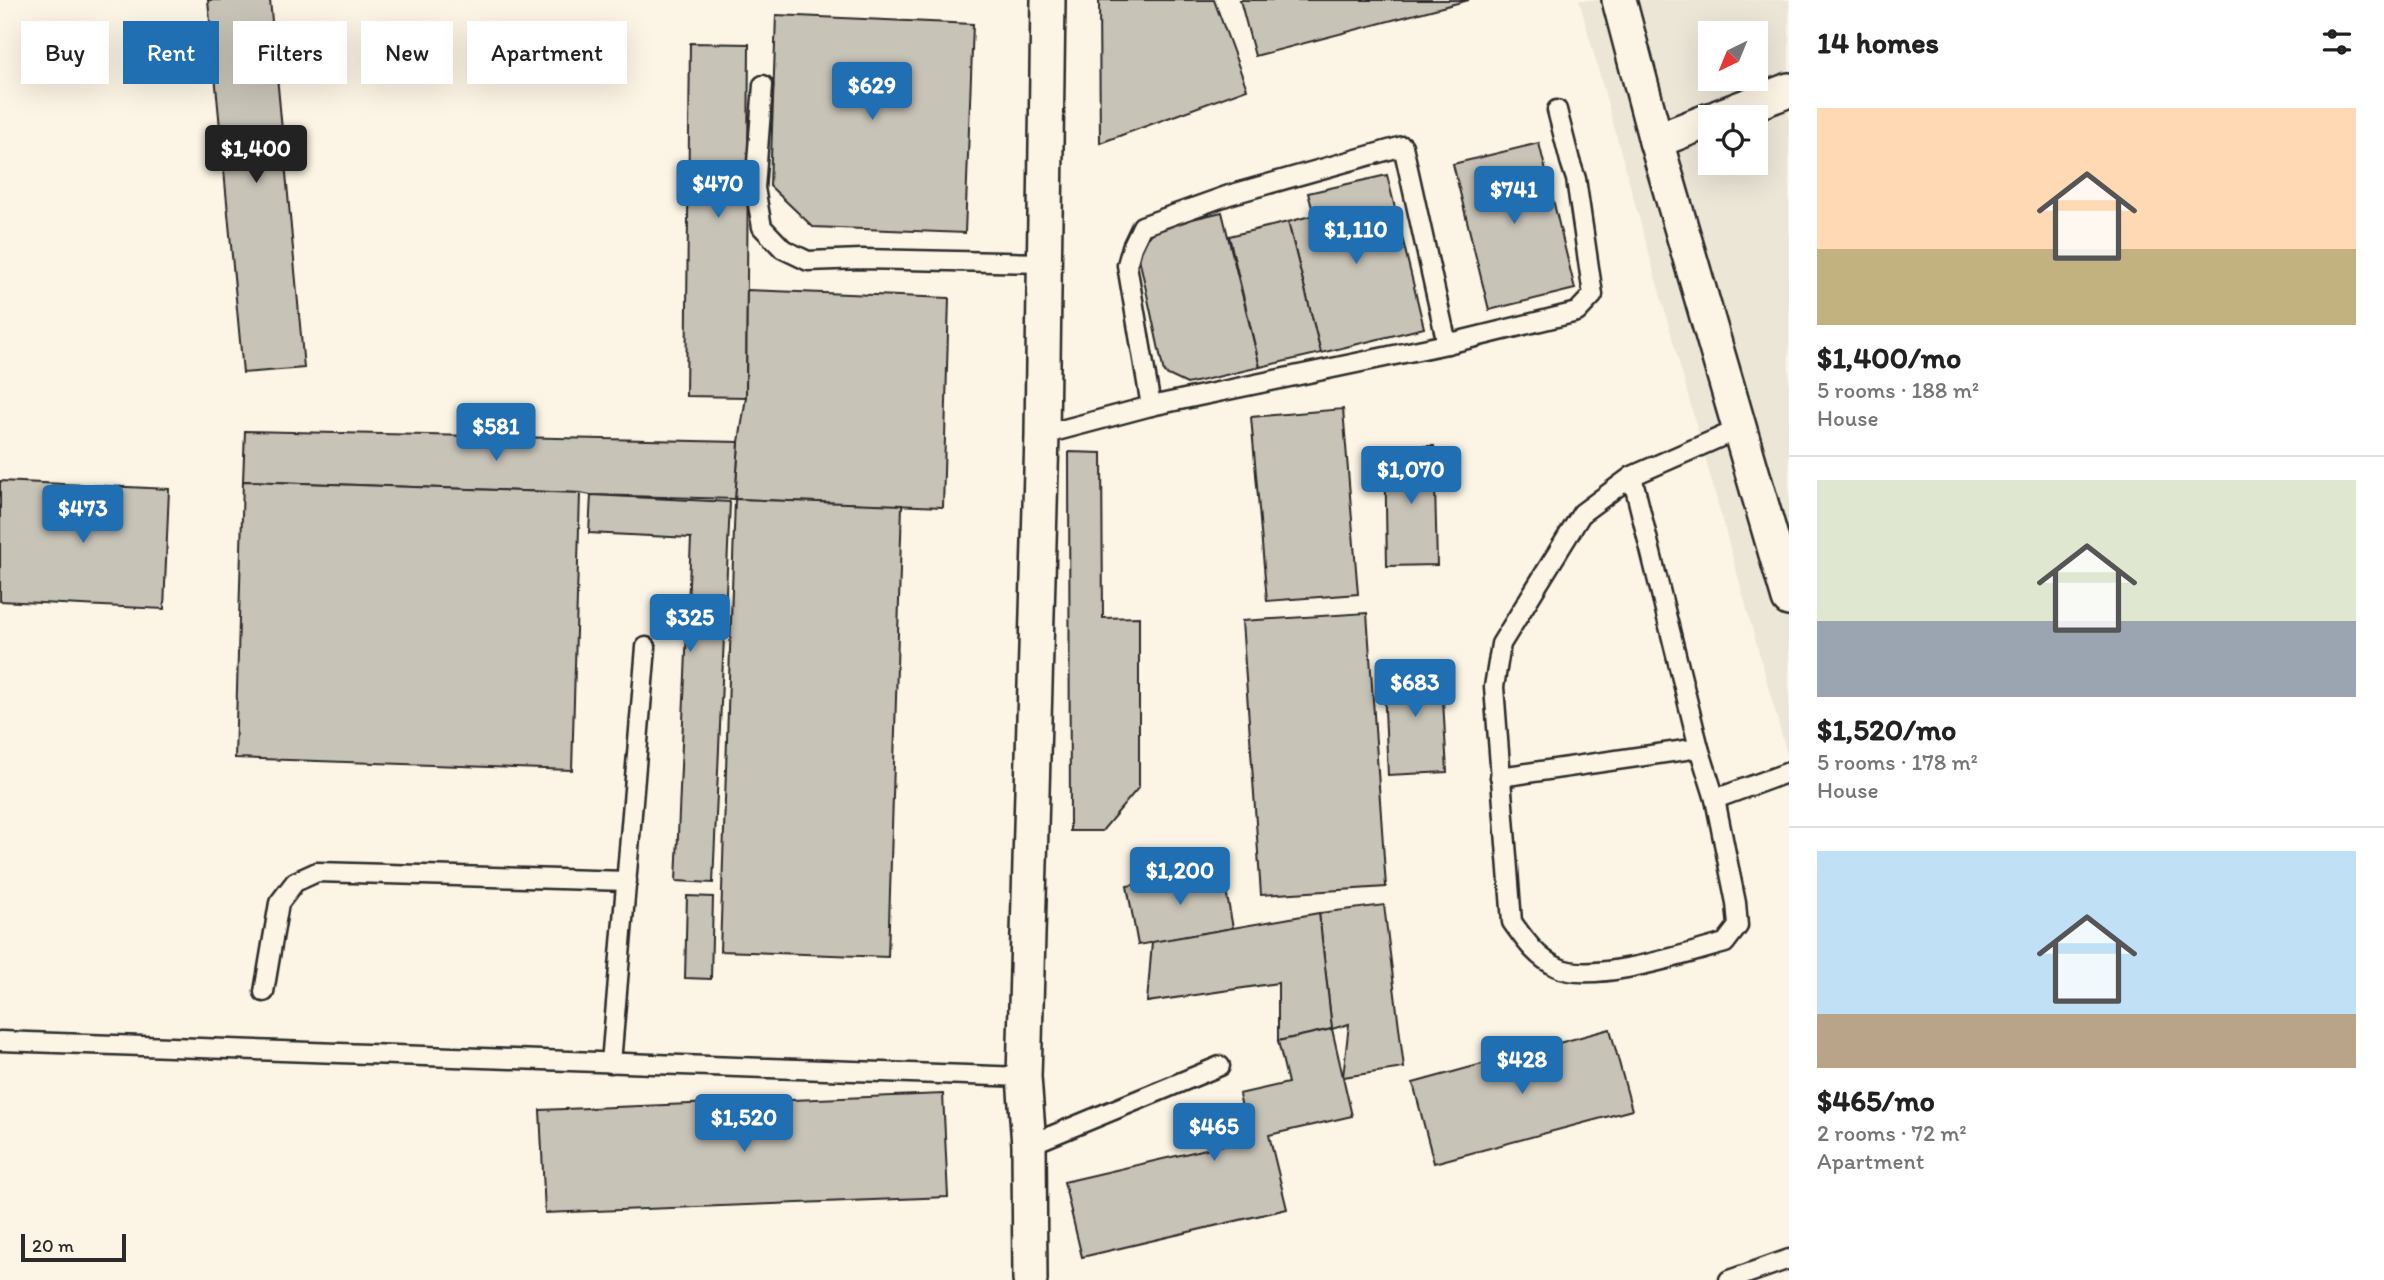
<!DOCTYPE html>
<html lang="en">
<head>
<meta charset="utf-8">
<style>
	:root { --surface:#fff; --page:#f2f2f2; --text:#222; --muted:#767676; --line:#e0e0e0; --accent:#1f6fb2 }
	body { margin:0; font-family:Itim,sans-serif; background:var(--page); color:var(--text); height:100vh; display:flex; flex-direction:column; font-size:26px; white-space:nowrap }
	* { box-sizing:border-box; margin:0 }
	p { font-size:23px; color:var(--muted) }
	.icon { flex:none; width:38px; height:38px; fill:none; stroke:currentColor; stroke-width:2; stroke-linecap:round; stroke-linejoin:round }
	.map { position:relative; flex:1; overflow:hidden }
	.side { display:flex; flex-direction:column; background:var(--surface); width:595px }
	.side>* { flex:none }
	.guide { position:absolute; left:21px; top:21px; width:665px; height:63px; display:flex; gap:14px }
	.needle { width:46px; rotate:223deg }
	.tools { position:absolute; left:1698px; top:21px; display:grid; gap:14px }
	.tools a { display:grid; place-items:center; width:70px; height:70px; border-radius:0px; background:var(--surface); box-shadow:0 7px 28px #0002; font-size:35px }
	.scale { position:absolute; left:21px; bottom:18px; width:105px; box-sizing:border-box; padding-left:7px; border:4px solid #2b2b2b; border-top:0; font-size:19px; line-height:24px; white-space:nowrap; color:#2b2b2b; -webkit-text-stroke:5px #fcf5e5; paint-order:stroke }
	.price { position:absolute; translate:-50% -60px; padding:0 16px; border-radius:7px; background:var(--accent); color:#fff; font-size:23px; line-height:46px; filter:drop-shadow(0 2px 4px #0008) }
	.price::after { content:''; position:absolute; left:50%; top:42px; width:21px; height:16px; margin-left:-10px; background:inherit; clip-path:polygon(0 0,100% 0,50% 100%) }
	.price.active { background:#222; color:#fff }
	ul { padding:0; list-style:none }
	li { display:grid; align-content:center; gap:14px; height:371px; padding:0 28px }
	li+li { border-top:2px solid var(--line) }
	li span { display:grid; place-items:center; height:217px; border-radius:0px; color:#555 }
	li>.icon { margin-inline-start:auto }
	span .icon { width:126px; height:126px; fill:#fffc; stroke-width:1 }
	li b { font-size:30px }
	h2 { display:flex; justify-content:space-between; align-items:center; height:84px; padding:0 28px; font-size:30px }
	.pill { padding:0 24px; border-radius:0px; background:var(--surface); box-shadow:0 7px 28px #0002; font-size:24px; line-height:63px }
	.pill.active { background:var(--accent); color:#fff }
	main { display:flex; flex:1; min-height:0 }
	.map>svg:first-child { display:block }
</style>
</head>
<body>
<main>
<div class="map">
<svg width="1789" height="1280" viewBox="0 0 1789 1280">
	<rect width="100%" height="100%" fill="#fcf5e5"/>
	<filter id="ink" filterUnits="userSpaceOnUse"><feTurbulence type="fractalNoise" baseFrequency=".0143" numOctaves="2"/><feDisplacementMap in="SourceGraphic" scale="14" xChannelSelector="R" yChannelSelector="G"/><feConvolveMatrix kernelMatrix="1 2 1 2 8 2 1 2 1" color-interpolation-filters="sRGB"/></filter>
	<g filter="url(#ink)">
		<!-- built -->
		<path fill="#ece6d7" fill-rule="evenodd" d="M1579 0H1789V762ZM1710 33H1755V79H1710ZM1710 117H1755V163H1710Z"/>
		<!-- building -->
		<g fill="#c8c3b7" stroke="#2b2b2b" stroke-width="2">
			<path d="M208 0H270L304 368 243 373Z"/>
			<path d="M1099 0H1214L1247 89 1100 143Z"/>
			<path d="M1240 0H1469L1255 56Z"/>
			<path d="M776 15 973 24 965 233 813 227 770 186Z"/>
			<path d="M690 43 749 44 746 397 686 396Z"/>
			<path d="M1539 143 1575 289 1489 310 1453 164Z"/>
			<path d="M1387 175 1424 328 1321 353 1288 222 1314 215 1308 193Z"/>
			<path d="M1222 212 1260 367 1187 384 1164 373 1138 253 1154 228Z"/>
			<path d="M1288 222 1321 353 1260 367 1229 236Z"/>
			<path d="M747 290 949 298 943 507 735 499 739 442 746 397Z"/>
			<path d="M1343 409 1358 594 1267 601 1251 417Z"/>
			<path d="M245 431 739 442 735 499 591 495 580 493 243 481Z"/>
			<path d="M1385 446H1434L1437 565 1387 566Z"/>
			<path d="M1069 452 1102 453 1103 618 1139 617V787L1102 831H1070Z"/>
			<path d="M0 481 169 489 164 609 0 601Z"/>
			<path d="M243 481 580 493 572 770 235 758Z"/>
			<path d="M591 495 730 502 713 883 676 881 691 538 589 533Z"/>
			<path d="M735 499 902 505 888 957 720 951Z"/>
			<path d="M1367 613 1386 887 1261 895 1242 621Z"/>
			<path d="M1441 663 1447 772 1388 775 1383 666Z"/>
			<path d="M1222 869 1233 928 1138 945 1127 886Z"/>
			<path d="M687 896 713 897 711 979 685 978Z"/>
			<path d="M1384 905 1404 1068 1343 1077 1349 1024 1332 1029 1319 913Z"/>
			<path d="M1319 913 1332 1029 1278 1041V983L1147 1002 1152 942Z"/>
			<path d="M1332 1029 1352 1116 1269 1135 1287 1209 1082 1257 1064 1182 1249 1139 1239 1094 1288 1083 1278 1041Z"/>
			<path d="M1610 1029 1632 1110 1434 1163 1413 1083Z"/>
			<path d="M943 1094 948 1197 545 1213 540 1110Z"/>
		</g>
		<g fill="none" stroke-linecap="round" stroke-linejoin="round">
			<defs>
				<g id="service">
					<path d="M763 85 755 188 762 227 783 249 808 261 862 259 1043 263"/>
					<path d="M1151 406 1127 265 1132 247 1142 226 1229 195 1403 146 1447 344"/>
					<path d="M1042 435 1151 406 1447 344 1577 312 1593 295 1576 179 1570 161 1557 110"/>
					<path d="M1632 476 1699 748 1715 799 1736 903 1738 926 1725 943C1689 953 1590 985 1557 967 1536 957 1525 940 1512 922L1494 687 1501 644 1582 513 1632 476 1739 429"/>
					<path d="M1500 777 1699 748"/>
					<path d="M1715 799 1789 772"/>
					<path d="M264 992 279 903 295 882 317 872 627 881"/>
					<path d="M0 1041 1024 1077"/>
					<path d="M611 1063 646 647"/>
					<path d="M1029 1145 1220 1066"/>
					<path d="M1729 1280 1789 1259"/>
				</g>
				<g id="minor">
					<path d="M1619 0 1656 141 1789 599"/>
					<path d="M1718 117 1789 90"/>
					<path d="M1656 141 1710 120"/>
					<path d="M1030 1280 1029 1145 1024 1077 1042 435 1048 0"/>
				</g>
			</defs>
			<!-- service casing -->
			<use href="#service" stroke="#2b2b2b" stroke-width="23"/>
			<!-- minor casing -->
			<use href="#minor" stroke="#2b2b2b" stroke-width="38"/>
			<!-- service -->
			<use href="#service" stroke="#fcf5e5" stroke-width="18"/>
			<!-- minor -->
			<use href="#minor" stroke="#fcf5e5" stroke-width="33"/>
		</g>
	</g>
</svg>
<div class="tools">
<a><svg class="needle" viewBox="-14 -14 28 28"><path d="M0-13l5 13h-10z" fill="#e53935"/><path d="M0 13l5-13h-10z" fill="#767676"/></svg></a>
<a><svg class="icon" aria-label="locate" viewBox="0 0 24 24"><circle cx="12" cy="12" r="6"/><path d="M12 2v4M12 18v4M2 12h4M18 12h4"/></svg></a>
</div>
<div class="scale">20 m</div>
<b class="price" style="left:872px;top:122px">$629</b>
<b class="price active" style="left:256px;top:185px">$1,400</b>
<b class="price" style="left:718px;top:220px">$470</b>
<b class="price" style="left:1514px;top:226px">$741</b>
<b class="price" style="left:1356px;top:266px">$1,110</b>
<b class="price" style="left:496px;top:463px">$581</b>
<b class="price" style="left:1411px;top:506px">$1,070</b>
<b class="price" style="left:83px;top:545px">$473</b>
<b class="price" style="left:690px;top:654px">$325</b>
<b class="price" style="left:1415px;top:719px">$683</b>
<b class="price" style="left:1180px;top:907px">$1,200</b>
<b class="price" style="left:1522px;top:1096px">$428</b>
<b class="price" style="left:744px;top:1154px">$1,520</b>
<b class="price" style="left:1214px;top:1163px">$465</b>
<div class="guide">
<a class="pill">Buy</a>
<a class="pill active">Rent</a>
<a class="pill">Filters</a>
<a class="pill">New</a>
<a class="pill">Apartment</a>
</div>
</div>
<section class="side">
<h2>14 homes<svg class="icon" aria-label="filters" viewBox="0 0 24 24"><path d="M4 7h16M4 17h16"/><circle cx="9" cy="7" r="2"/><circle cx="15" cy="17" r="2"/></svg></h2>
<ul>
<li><span style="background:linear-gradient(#ffd9b3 65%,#c2b280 0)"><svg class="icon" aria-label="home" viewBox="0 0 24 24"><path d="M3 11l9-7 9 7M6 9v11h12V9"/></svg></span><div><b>$1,400/mo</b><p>5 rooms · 188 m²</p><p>House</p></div></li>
<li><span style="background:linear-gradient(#dfe7d0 65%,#9aa5b1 0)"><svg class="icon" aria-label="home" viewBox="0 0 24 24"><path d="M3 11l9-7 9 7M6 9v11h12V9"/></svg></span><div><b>$1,520/mo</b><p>5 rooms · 178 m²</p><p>House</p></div></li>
<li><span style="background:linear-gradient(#bfe0f5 75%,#b9a48a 0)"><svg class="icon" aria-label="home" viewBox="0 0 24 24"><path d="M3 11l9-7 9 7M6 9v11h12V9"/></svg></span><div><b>$465/mo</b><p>2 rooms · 72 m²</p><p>Apartment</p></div></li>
</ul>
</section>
</main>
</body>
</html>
